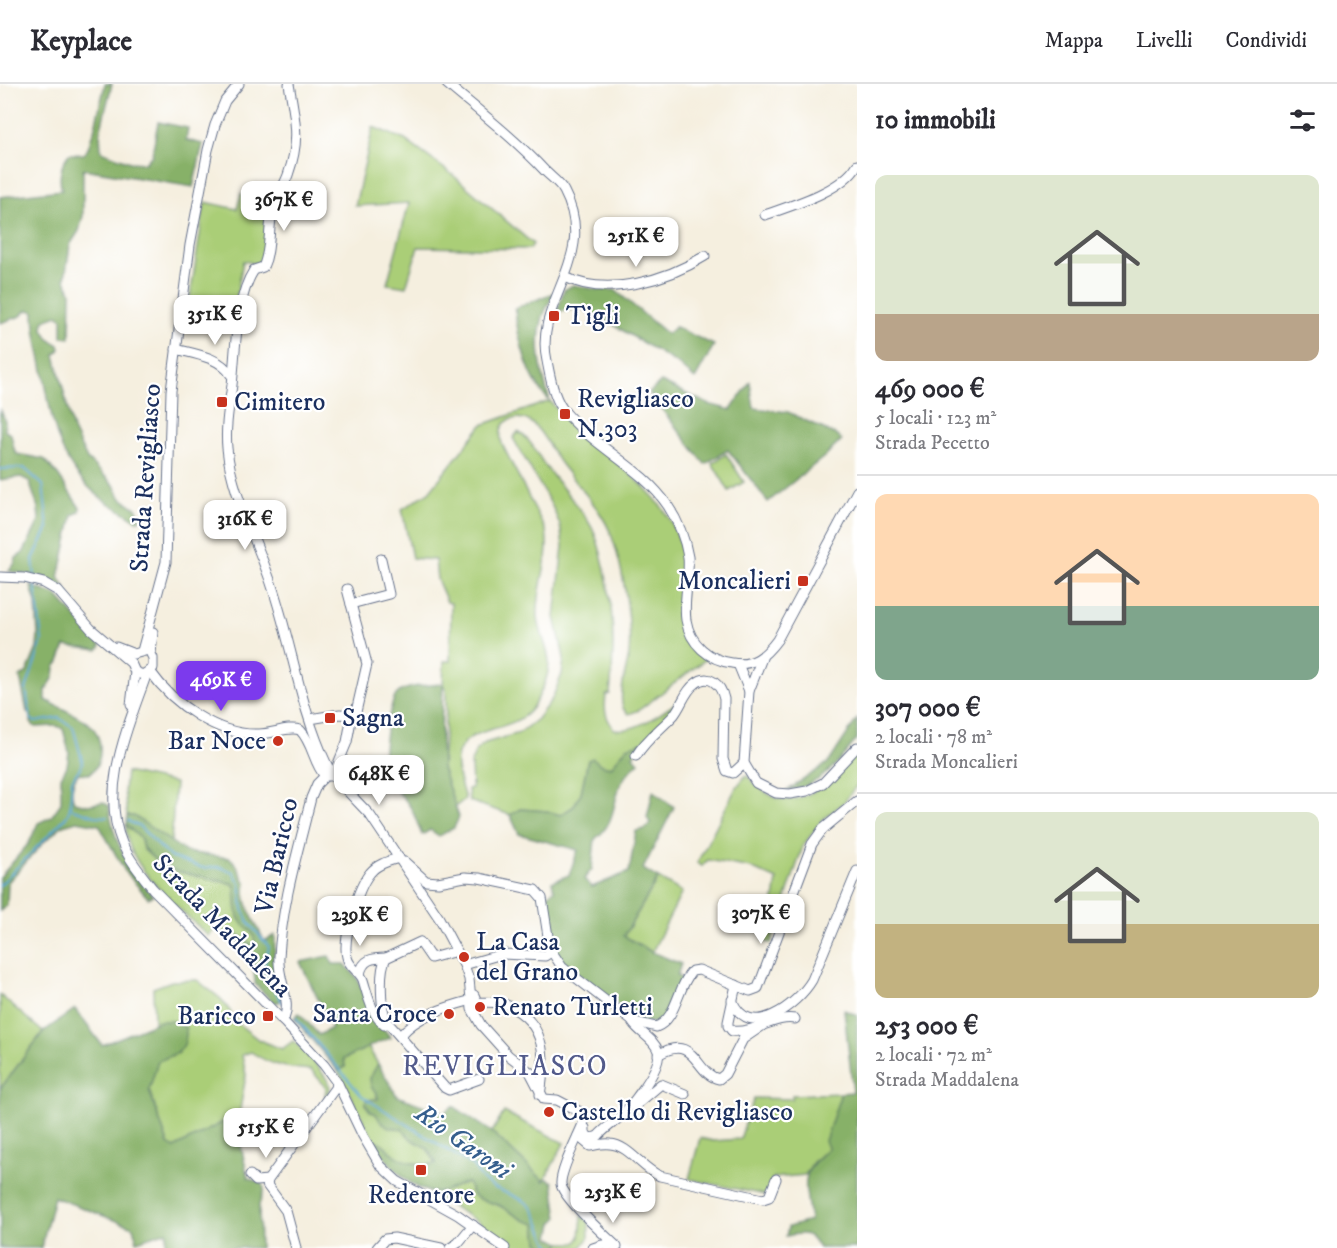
<!DOCTYPE html>
<html lang="it">
<head>
<meta charset="utf-8">
<style>
	:root { --surface:#fff; --page:#f7f7f7; --text:#2b2b33; --muted:#7c7c81; --line:#e1e1e2; --accent:#7c3aed }
	body { margin:0; font-family:"IM FELL DW Pica",serif; background:var(--page); color:var(--text); height:100vh; display:flex; flex-direction:column; font-size:22px; white-space:nowrap }
	* { box-sizing:border-box; margin:0 }
	p { font-size:20px; color:var(--muted) }
	.icon { flex:none; width:33px; height:33px; fill:none; stroke:currentColor; stroke-width:2; stroke-linecap:round; stroke-linejoin:round }
	.map { position:relative; flex:1; overflow:hidden }
	.details { display:flex; flex-direction:column; background:var(--surface); width:480px }
	.details>* { flex:none }
	.price { position:absolute; translate:-50% -51px; padding:0 14px; border-radius:12px; background:#fff; color:#222; font-size:20px; line-height:39px; filter:drop-shadow(0 2px 3px #0008) }
	.price::after { content:''; position:absolute; left:50%; top:36px; width:18px; height:14px; margin-left:-9px; background:inherit; clip-path:polygon(0 0,100% 0,50% 100%) }
	.price.selected { background:var(--accent); color:#fff }
	ul { padding:0; list-style:none }
	li { display:grid; align-content:center; gap:12px; height:318px; padding:0 18px }
	li+li { border-top:2px solid var(--line) }
	li span { display:grid; place-items:center; height:186px; border-radius:12px; color:#555 }
	li>.icon { margin-inline-start:auto }
	span .icon { width:108px; height:108px; fill:#fffc; stroke-width:1 }
	li b { font-size:26px }
	h2 { display:flex; justify-content:space-between; align-items:center; height:72px; padding:0 18px; font-size:26px }
	header { display:flex; align-items:center; gap:36px; box-sizing:border-box; height:84px; padding:0 30px; background:var(--surface); border-bottom:2px solid var(--line) }
	header strong { font-size:28px }
	nav { display:flex; gap:33px; margin-inline-start:auto; font-size:21px }
	main { display:flex; flex:1; min-height:0 }
	.map>svg:first-child { display:block }
</style>
</head>
<body>
<header>
<strong>Keyplace</strong>
<nav><a>Mappa</a><a>Livelli</a><a>Condividi</a></nav>
</header>
<main>
<div class="map">
<svg width="857" height="1164" viewBox="0 0 857 1164">
	<rect width="100%" height="100%" fill="#fff"/>
	<filter id="ink" filterUnits="userSpaceOnUse"><feTurbulence type="fractalNoise" baseFrequency=".0167" numOctaves="2"/><feDisplacementMap in="SourceGraphic" scale="12" xChannelSelector="R" yChannelSelector="G"/><feConvolveMatrix kernelMatrix="1 2 1 2 8 2 1 2 1" color-interpolation-filters="sRGB"/></filter>
	<filter id="wash" filterUnits="userSpaceOnUse"><feTurbulence type="fractalNoise" baseFrequency=".008" numOctaves="4" result="noise"/><feDisplacementMap in="SourceGraphic" scale="24" xChannelSelector="R" yChannelSelector="G"/><feGaussianBlur stdDeviation="1.35" result="paint"/><feColorMatrix in="noise" values="0 0 0 0 0 0 0 0 0 0 0 0 0 0 0 0 0 1.4 0 .05"/><feComposite in="paint" operator="in"/></filter>
	<g filter="url(#wash)">
		<rect width="100%" height="100%" fill="#f5efdf"/>
		<!-- green -->
		<g fill="#aace77" stroke="#627e6a" stroke-width="1.5">
			<path d="M373 43 405 56 453 91 533 160 530 165 418 163 406 203 387 200 409 119 355 122Z"/>
			<path d="M241 110 268 117 266 128 268 131 262 181 243 177 234 226 213 231 188 226 205 118 237 125Z"/>
			<path d="M550 317C556 324 561 331 568 338 601 369 660 405 676 448 682 462 684 477 684 493 683 526 674 552 706 575L639 626 629 630C626 628 624 627 623 624 618 612 627 583 629 570 632 537 623 484 612 453 602 424 578 403 560 379 551 367 541 343 527 336 520 333 510 334 505 339 499 345 500 353 502 360L546 447C551 476 536 504 538 533 539 548 548 562 549 578 549 593 540 612 532 624 512 652 462 638 457 675 455 688 462 703 465 715L455 723 442 684 446 626V607L443 600 444 577H450L451 519 447 518 437 495 435 476 412 474 402 425 429 408 482 341Z"/>
			<path d="M518 348C532 355 539 375 549 387 563 406 583 425 593 446 599 458 602 473 605 486 614 527 615 568 610 610L606 611C604 626 605 633 614 645 637 649 662 628 680 616L677 623 643 658 618 675 611 683 601 681 593 675 588 676 581 709 573 723 560 731 547 727 520 725 510 731 469 717 468 705 472 704 471 679 476 666 485 659 519 649 537 635 552 615 562 590 564 574 555 533 563 462 560 441 552 422 513 354Z"/>
			<path d="M726 370 744 398 729 407 712 379Z"/>
			<path d="M857 668V701L845 717 821 737 803 762 771 859 763 857 773 822 777 796 751 784 708 776 702 782 697 779 736 704 746 691C756 700 767 712 780 715 808 721 841 688 857 668Z"/>
			<path d="M126 688 175 699 171 759 134 732H127L124 706Z"/>
			<path d="M126 741 141 755 143 765 156 777 175 787 234 800C237 810 235 828 239 835 247 845 253 845 256 859L251 860 239 851 235 855 217 843 208 852C181 825 124 782 126 741Z"/>
			<path d="M658 794 682 808 652 868 624 852Z"/>
			<path d="M197 896 221 915 241 942 259 956 282 965 293 957C301 964 331 994 330 1005 330 1007 326 1011 325 1013L326 1003 311 986C286 984 272 982 251 968L242 971 246 991 237 1043 225 1037 174 1064 168 1060 149 1006 158 976 179 969 160 937 154 940 153 904 172 897Z"/>
			<path d="M0 911 43 948 0 1005Z"/>
			<path d="M368 963 378 980 370 994 378 1015 366 1016 370 1027 376 1030 389 1043 402 1045 412 1056 423 1061 429 1067 436 1079C424 1083 404 1078 394 1070 386 1064 384 1058 374 1057L338 987 345 983 344 975Z"/>
			<path d="M841 1009 828 1064 813 1078 805 1091 773 1094 765 1111 689 1095 700 1054 713 1057 740 1055 754 1014 792 1015V1011Z"/>
			<path d="M504 1028 564 1059 544 1097 492 1048Z"/>
			<path d="M468 1099 472 1110C481 1116 490 1118 500 1122 512 1128 522 1136 536 1140L538 1158 557 1164 561 1159H576L580 1153 582 1132 589 1138V1153L581 1164H512L477 1137 427 1107C446 1109 451 1102 468 1099Z"/>
		</g>
		<!-- forest -->
		<g fill="#87b168" stroke="#517063" stroke-width="1.5">
			<path d="M105 0H112L100 48 101 67 130 78 145 79 152 71 158 38 188 44 186 56 203 60 193 103 83 85V132L79 147 70 161 65 195 71 209 70 254 62 253V235L58 231 44 236 43 245 49 255 59 261 60 265 55 271 73 346 87 375 114 401 120 413 137 425 140 435 137 437C127 429 115 424 105 417 59 384 53 343 44 292 40 267 34 254 34 228L30 226 25 227 21 232 0 239V113L62 106C58 95 61 79 69 70H84C91 64 89 54 94 47Z"/>
			<path d="M573 201 599 206H615L667 250 675 243 714 261 695 295 678 280 612 240 581 224 557 228 564 206Z"/>
			<path d="M554 209C550 218 544 227 542 236 535 263 542 291 550 317 528 297 517 252 515 224Z"/>
			<path d="M661 298 708 320 731 326 750 298 754 324 788 328 834 350 842 356 824 373 768 418 728 366 705 380 649 309Z"/>
			<path d="M0 324 5 337V347L11 350 14 365 17 370 44 375 58 391 80 424 79 428 73 431 59 493 65 504 45 494 9 487 15 479 16 474 23 469 39 437 38 424 29 397 21 393 0 396Z"/>
			<path d="M31 502 56 511 101 562 98 566 65 562 59 578 55 583 54 593 46 606V616C60 624 76 630 89 640 103 650 105 680 89 690L79 689C72 696 70 710 74 718L88 721 103 718 109 722C113 758 129 786 153 812L148 814 125 787 99 741 77 737 63 741 44 758 8 798 7 821 0 827V793L29 759 38 739 51 733 61 719V693L67 682 69 668 63 645 57 642 35 643 31 639V632L27 628 20 593 27 588 37 564 38 551 36 519Z"/>
			<path d="M443 600 441 651 442 684 459 733 454 744 439 752 430 746 422 751C418 742 415 730 409 721 403 711 391 704 386 693 379 682 388 617 398 609 408 601 431 601 443 600Z"/>
			<path d="M857 635V655C839 678 819 704 788 706L829 678Z"/>
			<path d="M643 658 633 672 639 678C631 685 623 693 619 704 613 724 613 742 595 755L592 785 584 795 592 803 629 788 636 747 645 745 650 739 647 733 653 707 674 723 643 785 658 794 624 852 652 868 681 880 677 892 683 895 670 926 659 940 640 937 563 879 552 861 548 811 554 806 552 798 569 791 578 766 519 750 510 731 520 725 547 727 560 731 573 723 581 709 588 676 593 674 601 681 611 683 627 663Z"/>
			<path d="M127 732H134L186 768 230 774 236 780 246 800C241 819 257 840 264 857L275 851 274 886 282 913 279 918 274 919 255 900C254 878 252 869 235 855L239 851 251 860 255 859C253 845 246 845 239 835 235 828 237 810 234 800L175 787 156 777 143 764 141 755 126 741Z"/>
			<path d="M329 872 333 880H345L357 894 373 932 391 954 379 958 344 975 345 983 338 987 294 934 299 929 319 951 332 944 300 878Z"/>
			<path d="M75 925 102 961 160 937H174L186 944C187 968 178 969 158 977L149 1006 168 1060 174 1064 225 1037 237 1043 248 1094 263 1100 264 1106 259 1121 260 1164H165L167 1147 137 1157 133 1143 54 1113 41 1164H0V1005L43 948Z"/>
			<path d="M844 926 857 931V1164H819C809 1148 804 1148 786 1152L788 1143 810 1137C806 1099 797 1092 828 1064L825 1057 841 1009 853 1008Z"/>
			<path d="M378 980 397 1012 444 1029 453 1022 492 1048 544 1097 546 1094 553 1098 558 1134 553 1139 550 1153 561 1159 557 1164 544 1162 538 1158 536 1140 523 1136 499 1121 479 1115 472 1110 468 1099C458 1100 451 1106 442 1108 415 1113 385 1077 374 1057 384 1058 386 1064 394 1070 403 1078 425 1083 436 1079L429 1067 423 1061 412 1056 402 1045 389 1043 380 1037 376 1030 370 1027 365 1020 366 1016 378 1015 377 1009 371 1003 370 994Z"/>
		</g>
		<g fill="none" stroke-linecap="round" stroke-linejoin="round">
			<!-- stream -->
			<g stroke="#5ea7d5" stroke-width="2">
				<path d="M0 385 24 384 43 401 48 444 33 475 35 494"/>
				<path d="M70 724 95 732 107 733"/>
				<path d="M128 737 140 743 170 773 203 784 220 783 233 788 240 799 243 825 249 839 269 863 264 883 267 893 283 919"/>
				<path d="M0 801 67 732 70 724 72 696 83 679 73 643 59 634 35 638 30 634 26 605 42 557 35 500"/>
				<path d="M296 934 362 1012 473 1082C490 1111 505 1104 527 1119 539 1128 543 1155 552 1164"/>
			</g>
		</g>
	</g>
	<g filter="url(#ink)">
		<g fill="none" stroke-linecap="round" stroke-linejoin="round">
			<defs>
				<g id="minor">
					<path d="M289 0C295 36 301 55 288 91 283 104 275 115 272 129 268 148 271 166 263 183L254 186C235 215 236 267 232 301 229 322 225 343 227 364 231 409 258 459 272 502 292 561 300 624 327 681L333 692 370 731 439 834 464 881 469 895 472 925 481 941 508 971 530 988 544 1015 557 1016 584 1030 585 1035C579 1051 560 1086 561 1100 562 1113 606 1152 616 1162"/>
					<path d="M447 0C480 28 515 55 545 87 551 93 560 99 564 107 600 175 533 216 547 277 550 292 553 311 562 324 591 362 641 382 668 422 678 437 685 455 688 473 690 494 683 516 686 536 690 560 709 576 732 579 753 583 765 572 777 556L857 407"/>
					<path d="M765 131C793 121 842 107 857 81"/>
					<path d="M565 193C607 214 667 196 705 172"/>
					<path d="M176 265C195 270 220 273 231 291"/>
					<path d="M0 493 24 494 44 499 58 507 91 545 131 579 135 588 143 591 153 584V574L151 570 153 548"/>
					<path d="M347 505 367 580 356 628 352 631"/>
					<path d="M351 520 389 510 381 475"/>
					<path d="M116 563 134 570 145 567"/>
					<path d="M142 567 166 478 171 307 190 161 208 66 215 41 225 17 239 0"/>
					<path d="M762 574 749 607 744 679 756 699 776 709 790 710 807 707 823 699 857 663"/>
					<path d="M738 580 749 607"/>
					<path d="M150 587C173 620 218 652 259 650 273 650 288 642 300 646 313 659 313 679 325 692H332"/>
					<path d="M147 589C129 641 99 704 122 759 129 776 142 791 153 805L283 937 324 981 338 1000 363 1052 380 1081 397 1097 458 1131 505 1164"/>
					<path d="M131 621 135 588"/>
					<path d="M310 635 340 630 352 631 347 658 333 692"/>
					<path d="M636 672C646 655 661 645 674 631 682 621 685 607 695 600 709 588 721 601 724 615L723 675 727 687 733 689 744 679"/>
					<path d="M405 778 426 797 438 798 465 793 479 794 535 806 542 814 550 865 562 883 632 937 656 943C677 935 677 903 692 887L699 886 750 907 758 904 812 760 823 745 857 717"/>
					<path d="M457 867 431 874 420 858 386 874C379 886 380 927 388 939L445 1004 449 1006 479 995"/>
					<path d="M464 881 502 870 545 872 548 870 550 865"/>
					<path d="M360 890C363 875 372 874 386 874"/>
					<path d="M736 901 728 938V942L732 947C753 950 776 931 795 935"/>
					<path d="M474 911 477 918C486 919 500 917 509 922 547 940 546 975 540 1011"/>
					<path d="M732 916C749 959 798 920 812 896L857 787"/>
					<path d="M283 937C293 918 277 894 279 873 282 819 298 767 311 714L317 700 325 692"/>
					<path d="M384 941C371 929 368 912 363 896 360 887 349 884 347 873 342 855 358 803 370 789 377 780 389 777 399 774"/>
					<path d="M400 952C418 931 446 923 472 916"/>
					<path d="M658 971C696 948 695 991 719 995L725 990 743 955 762 942"/>
					<path d="M635 1022 661 1000 685 1010"/>
					<path d="M585 1044C584 1052 590 1056 598 1052 605 1044 615 1038 622 1031 633 1019 663 983 658 967 654 955 640 949 633 939"/>
					<path d="M578 1052 590 1062C596 1061 604 1059 610 1060 629 1061 642 1085 660 1092L763 1115 769 1113 776 1095"/>
					<path d="M250 1091 256 1097 268 1096"/>
					<path d="M296 1164 286 1127 267 1101 268 1096 338 1000"/>
					<path d="M377 1164 385 1155 394 1154 441 1164"/>
					<path d="M450 1164 458 1159 473 1141"/>
					<path d="M593 1164 602 1161 617 1163"/>
				</g>
			</defs>
			<!-- minor casing -->
			<use href="#minor" stroke="#67728b" stroke-width="11"/>
			<!-- minor -->
			<use href="#minor" stroke="#fff" stroke-width="9"/>
		</g>
	</g>
	<!-- markers -->
	<g fill="#c8321e" stroke="#fff" stroke-width="2">
		<rect x="548" y="226" width="12" height="12" rx="3"/>
		<rect x="216" y="312" width="12" height="12" rx="3"/>
		<rect x="559" y="324" width="12" height="12" rx="3"/>
		<rect x="797" y="491" width="12" height="12" rx="3"/>
		<rect x="324" y="628" width="12" height="12" rx="3"/>
		<circle cx="278" cy="657" r="6"/>
		<circle cx="464" cy="873" r="6"/>
		<circle cx="480" cy="923" r="6"/>
		<circle cx="449" cy="930" r="6"/>
		<rect x="262" y="926" width="12" height="12" rx="3"/>
		<circle cx="549" cy="1028" r="6"/>
		<rect x="415" y="1080" width="12" height="12" rx="3"/>
	</g>
	<g text-anchor="middle" dominant-baseline="central" stroke-width="4.5" stroke-linejoin="round" paint-order="stroke">
		<!-- poi labels -->
		<g font-size="26" fill="#1b2f5e" stroke="#fff" text-anchor="start">
			<text x="566" y="232">Tigli</text>
			<text x="577" y="315">Revigliasco<tspan x="577" dy="30">N.303</tspan></text>
			<text x="234" y="318">Cimitero</text>
			<text x="791" y="497" text-anchor="end">Moncalieri</text>
			<text x="342" y="634">Sagna</text>
			<text x="266" y="657" text-anchor="end">Bar Noce</text>
			<text x="476" y="858">La Casa<tspan x="476" dy="30">del Grano</tspan></text>
			<text x="492" y="923">Renato Turletti</text>
			<text x="437" y="930" text-anchor="end">Santa Croce</text>
			<text x="256" y="932" text-anchor="end">Baricco</text>
			<text x="561" y="1028">Castello di Revigliasco</text>
			<text x="421" y="1111" text-anchor="middle">Redentore</text>
		</g>
		<!-- street labels -->
		<g font-size="26" fill="#1b2f5e" stroke="#fff">
			<text transform="translate(146 394) rotate(-86)">Strada Revigliasco</text>
			<text transform="translate(277 772) rotate(-77)">Via Baricco</text>
			<text transform="translate(222 842) rotate(46)">Strada Maddalena</text>
		</g>
		<!-- water labels -->
		<g font-size="27" font-style="italic" fill="#365f8e" stroke="#fff">
			<text transform="translate(463 1058) rotate(35)">Rio Garoni</text>
		</g>
		<!-- quarter labels -->
		<g font-size="28" letter-spacing="1.5" fill="#535b8b" stroke="#fff">
			<text x="505" y="982">REVIGLIASCO</text>
		</g>
	</g>
</svg>
<b class="price" style="left:284px;top:148px">367K €</b>
<b class="price" style="left:636px;top:184px">251K €</b>
<b class="price" style="left:215px;top:262px">351K €</b>
<b class="price" style="left:245px;top:467px">316K €</b>
<b class="price selected" style="left:221px;top:628px">469K €</b>
<b class="price" style="left:379px;top:722px">648K €</b>
<b class="price" style="left:761px;top:861px">307K €</b>
<b class="price" style="left:360px;top:863px">239K €</b>
<b class="price" style="left:266px;top:1075px">515K €</b>
<b class="price" style="left:613px;top:1140px">253K €</b>
</div>
<section class="details">
<h2>10 immobili<svg class="icon" aria-label="filters" viewBox="0 0 24 24"><path d="M4 7h16M4 17h16"/><circle cx="9" cy="7" r="2"/><circle cx="15" cy="17" r="2"/></svg></h2>
<ul>
<li><span style="background:linear-gradient(#dfe7d0 75%,#b9a48a 0)"><svg class="icon" aria-label="home" viewBox="0 0 24 24"><path d="M3 11l9-7 9 7M6 9v11h12V9"/></svg></span><div><b>469 000 €</b><p>5 locali · 123 m²</p><p>Strada Pecetto</p></div></li>
<li><span style="background:linear-gradient(#ffd9b3 60%,#7fa58c 0)"><svg class="icon" aria-label="home" viewBox="0 0 24 24"><path d="M3 11l9-7 9 7M6 9v11h12V9"/></svg></span><div><b>307 000 €</b><p>2 locali · 78 m²</p><p>Strada Moncalieri</p></div></li>
<li><span style="background:linear-gradient(#dfe7d0 60%,#c2b280 0)"><svg class="icon" aria-label="home" viewBox="0 0 24 24"><path d="M3 11l9-7 9 7M6 9v11h12V9"/></svg></span><div><b>253 000 €</b><p>2 locali · 72 m²</p><p>Strada Maddalena</p></div></li>
</ul>
</section>
</main>
</body>
</html>
